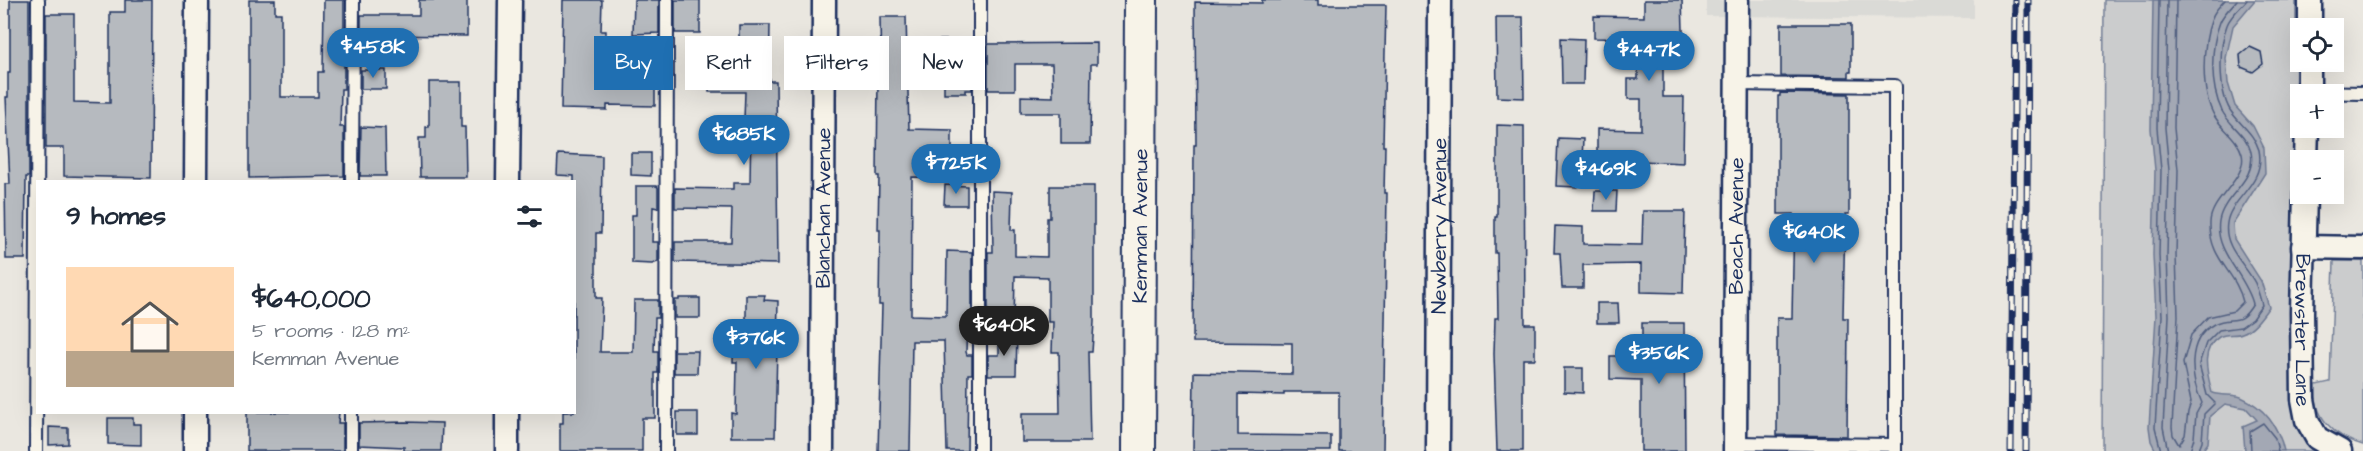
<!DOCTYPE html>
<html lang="en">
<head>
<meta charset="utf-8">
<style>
	:root { --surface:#fff; --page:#f6f6f7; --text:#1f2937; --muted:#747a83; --accent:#1f6fb2 }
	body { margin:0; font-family:"Architects Daughter",sans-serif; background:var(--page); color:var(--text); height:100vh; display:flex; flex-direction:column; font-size:22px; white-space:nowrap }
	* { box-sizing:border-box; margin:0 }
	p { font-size:20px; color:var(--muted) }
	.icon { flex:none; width:33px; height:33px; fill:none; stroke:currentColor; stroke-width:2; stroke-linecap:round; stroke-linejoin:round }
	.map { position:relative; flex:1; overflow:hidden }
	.details { position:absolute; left:36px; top:180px; width:540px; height:234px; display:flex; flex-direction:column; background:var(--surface); border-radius:0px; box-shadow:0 6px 24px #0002 }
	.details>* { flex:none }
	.top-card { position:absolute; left:594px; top:36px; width:570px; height:54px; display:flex; gap:12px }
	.controls { position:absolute; left:2290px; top:18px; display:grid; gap:12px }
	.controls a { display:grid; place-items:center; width:54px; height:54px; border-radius:0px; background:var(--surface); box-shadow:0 6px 24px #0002; font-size:30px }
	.price { position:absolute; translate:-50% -51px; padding:0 14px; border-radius:21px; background:var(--accent); color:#fff; font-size:20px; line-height:39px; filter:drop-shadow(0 2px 3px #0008) }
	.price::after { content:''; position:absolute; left:50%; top:36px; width:18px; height:14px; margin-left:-9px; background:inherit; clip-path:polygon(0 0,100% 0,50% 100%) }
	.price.current { background:#222; color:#fff }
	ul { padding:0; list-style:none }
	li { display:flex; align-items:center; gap:18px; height:150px; padding:0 30px }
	li span { display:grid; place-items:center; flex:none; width:168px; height:120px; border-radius:0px; color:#555 }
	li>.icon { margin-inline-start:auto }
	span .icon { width:72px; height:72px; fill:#fffc; stroke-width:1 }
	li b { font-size:26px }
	h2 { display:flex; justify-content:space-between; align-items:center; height:72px; padding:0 30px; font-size:26px }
	.pill { padding:0 21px; border-radius:0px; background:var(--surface); box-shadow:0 6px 24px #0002; font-size:21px; line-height:54px }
	.pill.current { background:var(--accent); color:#fff }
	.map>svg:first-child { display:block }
</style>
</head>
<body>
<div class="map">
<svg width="2363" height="451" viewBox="0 0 2363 451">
	<rect width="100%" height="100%" fill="#eae7e0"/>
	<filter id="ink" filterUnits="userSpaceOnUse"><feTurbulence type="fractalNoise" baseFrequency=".0167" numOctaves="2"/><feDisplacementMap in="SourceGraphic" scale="12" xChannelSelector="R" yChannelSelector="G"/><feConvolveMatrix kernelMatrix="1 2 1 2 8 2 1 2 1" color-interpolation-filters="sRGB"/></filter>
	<g filter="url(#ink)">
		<!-- built -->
		<path fill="#dadad6" d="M1706 0H1974V18L1706 16Z"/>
		<!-- green -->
		<g fill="#cbcccd" stroke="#737e96" stroke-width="1.5">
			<path d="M2104 0H2296L2294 394 2320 451H2102Z"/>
			<path d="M2334 261H2363V445C2334 437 2312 417 2316 385L2330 382Z"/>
		</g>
		<!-- water -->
		<path fill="#a3a8b4" stroke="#6d7892" stroke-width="1.5" d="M2153 0H2255L2233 26 2226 58 2228 83 2235 106 2253 126 2264 148 2265 173 2233 223 2234 239 2261 281 2269 307C2262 316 2254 329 2242 333 2235 336 2226 333 2219 337 2199 350 2208 375 2212 393 2222 396 2233 394 2241 397 2264 407 2279 427 2284 451H2245L2243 426 2257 420 2246 408 2225 404 2210 416 2208 443 2202 451H2156L2151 441 2149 427 2156 316 2153 255 2155 170 2151 129Z"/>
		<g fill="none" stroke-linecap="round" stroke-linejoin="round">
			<!-- shore -->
			<g stroke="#515f80" stroke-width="1.5">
				<path d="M2159 0 2157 128 2161 170 2159 255 2162 316 2155 427 2161 451"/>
				<path d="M2167 0 2165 128 2169 170 2167 255 2169 316 2163 427 2168 451"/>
				<path d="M2176 0 2174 128 2178 170 2176 255 2178 316 2172 427 2173 435 2179 445 2185 435 2188 412 2191 402 2183 363 2191 335 2208 317 2234 311 2243 302C2236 271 2209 260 2210 223 2210 198 2248 179 2242 154 2238 139 2223 130 2215 117 2200 92 2202 45 2212 18 2214 11 2220 6 2225 0"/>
				<path d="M2190 451 2194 438 2196 414 2202 403C2191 379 2185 340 2214 324 2232 315 2239 328 2253 304 2246 275 2214 252 2219 221 2223 195 2257 181 2251 152 2247 135 2230 126 2222 111 2210 86 2210 48 2220 22 2223 14 2232 6 2237 0"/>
				<path d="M2198 451 2202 441 2204 414 2215 403 2207 395 2199 364 2206 343 2219 330 2241 327 2252 319 2262 305C2260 298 2258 290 2255 283 2245 264 2223 247 2227 223 2230 198 2266 184 2259 150 2254 133 2239 124 2230 110 2218 90 2219 46 2227 25 2230 16 2241 7 2247 0"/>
				<path d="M2251 451 2250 431 2263 423 2275 438 2278 451"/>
			</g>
		</g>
		<!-- building -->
		<g fill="#b6babf" stroke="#1b2f5e" stroke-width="1.5">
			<path d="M10 0H29V177H26L25 259H6L5 184H10L6 97H8V73H10Z"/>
			<path d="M125 0H152L151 178 64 176V148H46V14H74V102L110 103V12H125Z"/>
			<path d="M249 0H275V13H281V97H318V72H323L324 0H344V89H341L340 127H344V176L249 178Z"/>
			<path d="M419 0H467V36L361 35V15H419Z"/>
			<path d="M563 0H602L601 31H606L605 80H607V83L655 84V106L607 105V110L561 109Z"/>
			<path d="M634 0H659V33L633 34Z"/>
			<rect x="675" y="0" width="25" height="33"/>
			<path d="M1262 0H1318V5H1386L1383 146H1385L1384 193H1387L1383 451H1339V392H1284V395L1238 394V435L1331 436V451H1193L1194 372 1292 374V343L1193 342 1194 145H1196L1195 2 1262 3Z"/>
			<path d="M1644 0H1682L1684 59H1663V97H1684L1683 163 1641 161V153L1597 152V129L1641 130V99H1628V79H1638V39L1594 38V16L1644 17Z"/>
			<path d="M880 17H906L909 129 952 130V178L912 177 911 315 946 316 947 251 972 252V321L967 320 966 352 967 355H972V374H968L967 451H947L944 341H912L910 451H878L882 305H879L880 230H878L879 176H877L878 78H881Z"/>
			<path d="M1496 17H1523L1524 98 1497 97Z"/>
			<path d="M1781 24H1851V72H1849V77L1781 76Z"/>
			<path d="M739 25H770L769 81H776L778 264 675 262V242H731L732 209 675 208V188L733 189V183H750L751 119H744L745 92H709V72H739Z"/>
			<path d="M1561 38 1584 39 1583 84H1562Z"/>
			<path d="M940 40H967V44H972V90H966V93H944V59H940Z"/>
			<path d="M1097 43V64H1091L1090 144H1061V113H1021V96L1053 97 1052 64H1015V90H988V44Z"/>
			<path d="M2250 47 2261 52 2263 64 2253 72 2241 67 2240 55Z"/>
			<rect x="361" y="70" width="25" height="19"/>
			<path d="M429 82H461V127H465L466 177H420L419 138H426V127H429Z"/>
			<path d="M1780 93 1849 94V214H1845L1843 318H1848L1847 436 1777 435V318H1792L1794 214H1778V96H1780Z"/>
			<path d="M1497 125 1524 126 1525 324H1535V359H1523V451H1497L1494 354 1495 318H1498L1497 253H1495V217H1497Z"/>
			<path d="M361 127 385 128 386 176H360Z"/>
			<path d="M1558 138 1583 139 1582 159H1578L1577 187 1556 186Z"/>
			<path d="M631 153H651V176L631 175Z"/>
			<path d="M558 154 602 156 601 233H596V298H602L600 352H633L634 300H658V318H655L654 351H658V373H655V418H642V451H560V423H563V412H574V176L557 175Z"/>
			<path d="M945 185 967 186V205H944Z"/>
			<path d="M636 186H657L658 188V208L653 207 652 242H658V262L652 264 632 263V215H636Z"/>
			<path d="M1050 186H1094V322L1092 352H1088L1090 442H1022V413H1060L1059 352H1052L1053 322H1048V277L1015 276 1014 321H988V252H993L992 191 1012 192 1011 230H1015V256L1047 257V218H1050Z"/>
			<path d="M1595 191H1617L1616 211H1594Z"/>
			<path d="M1643 211H1685L1683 293 1641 292V264L1583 265V288H1562L1560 253H1554L1555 226 1583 227V244L1642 245Z"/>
			<path d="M746 295H765L764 300 778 301 775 437H731V413L736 414 737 362H733L734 323 746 324Z"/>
			<path d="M679 298H700V318H675V300H679Z"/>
			<path d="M1597 303H1618L1619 323H1597Z"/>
			<path d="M1642 323H1684L1685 451H1641V380L1610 379V356H1642Z"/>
			<path d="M999 334H1017L1016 375H988V355H999Z"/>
			<path d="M674 351H698L697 373H674Z"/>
			<path d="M1564 368H1583V393L1564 392Z"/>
			<path d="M247 412H339L338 423H343V451H247Z"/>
			<rect x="677" y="412" width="21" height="23"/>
			<path d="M108 418H133V424H141V445L108 444Z"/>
			<path d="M405 422 442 423 441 451H404V447L359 445V423Z"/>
			<path d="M49 427 68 428V444L49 445Z"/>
		</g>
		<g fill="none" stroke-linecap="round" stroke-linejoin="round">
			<defs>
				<g id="lane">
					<path d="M1737 84 1895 86V451"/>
					<path d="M2310 92 2363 93"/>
					<path d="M352 182 353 0"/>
					<path d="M1735 443 1895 445"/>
					<path d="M36 451 38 0"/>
					<path d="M351 451V412"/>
					<path d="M666 451 667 0"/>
					<path d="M980 451V0"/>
				</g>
				<g id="street">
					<path d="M2310 28V0"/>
					<path d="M2309 94V62"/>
					<path d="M2306 160 2307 128"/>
					<path d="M196 182 197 0"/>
					<path d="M508 182 510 0"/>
					<path id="s1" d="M2305 194 2302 312 2303 399 2307 420 2317 438 2340 451"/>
					<path d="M2303 247 2363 248"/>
					<path d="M195 451V412"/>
					<path d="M507 451V412"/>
					<path id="s2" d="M822 451 824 0"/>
					<path id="s3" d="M1438 451 1440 0"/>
					<path id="s4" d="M1735 451 1737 0"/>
				</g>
				<g id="secondary">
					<path id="s5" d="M1139 451 1141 0"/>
				</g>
			</defs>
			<!-- lane casing -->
			<use href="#lane" stroke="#1b2f5e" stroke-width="16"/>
			<!-- street casing -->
			<use href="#street" stroke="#1b2f5e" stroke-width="27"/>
			<!-- secondary casing -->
			<use href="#secondary" stroke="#1b2f5e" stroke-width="36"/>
			<!-- lane -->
			<use href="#lane" stroke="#f7f3e8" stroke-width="12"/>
			<!-- street -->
			<use href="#street" stroke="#f7f3e8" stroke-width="22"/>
			<!-- secondary -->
			<use href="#secondary" stroke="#f7f3e8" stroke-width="32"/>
			<defs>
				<g id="rail">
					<path d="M2011 451 2015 0"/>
					<path d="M2026 451 2028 0"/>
				</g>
			</defs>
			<!-- rail casing -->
			<use href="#rail" stroke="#1b2f5e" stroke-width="7"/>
			<!-- rail -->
			<use href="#rail" stroke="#f7f3e8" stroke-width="4.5" stroke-dasharray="14" stroke-linecap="butt"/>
		</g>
	</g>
	<g text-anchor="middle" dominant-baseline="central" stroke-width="6" stroke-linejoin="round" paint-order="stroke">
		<!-- street labels -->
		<g font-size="21" fill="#1b2f5e" stroke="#f7f3e8">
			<text stroke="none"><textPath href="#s2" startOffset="243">Blanchan Avenue</textPath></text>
			<text stroke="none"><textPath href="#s5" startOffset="225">Kemman Avenue</textPath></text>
			<text stroke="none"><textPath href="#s3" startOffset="225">Newberry Avenue</textPath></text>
			<text stroke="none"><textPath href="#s4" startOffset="225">Beach Avenue</textPath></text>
			<text stroke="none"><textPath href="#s1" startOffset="136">Brewster Lane</textPath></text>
		</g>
	</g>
</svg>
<div class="controls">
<a><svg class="icon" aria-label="locate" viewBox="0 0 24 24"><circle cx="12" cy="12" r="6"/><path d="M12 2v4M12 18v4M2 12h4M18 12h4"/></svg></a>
<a>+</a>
<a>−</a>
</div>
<b class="price" style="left:373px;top:79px">$458K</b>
<b class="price" style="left:1649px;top:82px">$447K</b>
<b class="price" style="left:744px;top:166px">$685K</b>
<b class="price" style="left:956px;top:195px">$725K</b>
<b class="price" style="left:1606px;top:201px">$469K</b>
<b class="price" style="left:1814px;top:264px">$640K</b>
<b class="price current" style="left:1004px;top:357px">$640K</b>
<b class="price" style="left:756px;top:370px">$376K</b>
<b class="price" style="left:1659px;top:385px">$356K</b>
<div class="top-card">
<a class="pill current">Buy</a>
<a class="pill">Rent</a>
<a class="pill">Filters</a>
<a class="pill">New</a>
</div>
<section class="details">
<h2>9 homes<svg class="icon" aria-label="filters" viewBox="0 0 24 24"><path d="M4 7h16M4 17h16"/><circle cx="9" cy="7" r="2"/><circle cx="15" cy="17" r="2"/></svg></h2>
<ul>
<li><span style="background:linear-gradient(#ffd9b3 70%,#b9a48a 0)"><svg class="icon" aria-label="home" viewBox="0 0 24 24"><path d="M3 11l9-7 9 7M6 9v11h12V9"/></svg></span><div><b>$640,000</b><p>5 rooms · 128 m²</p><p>Kemman Avenue</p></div></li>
</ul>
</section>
</div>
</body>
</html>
